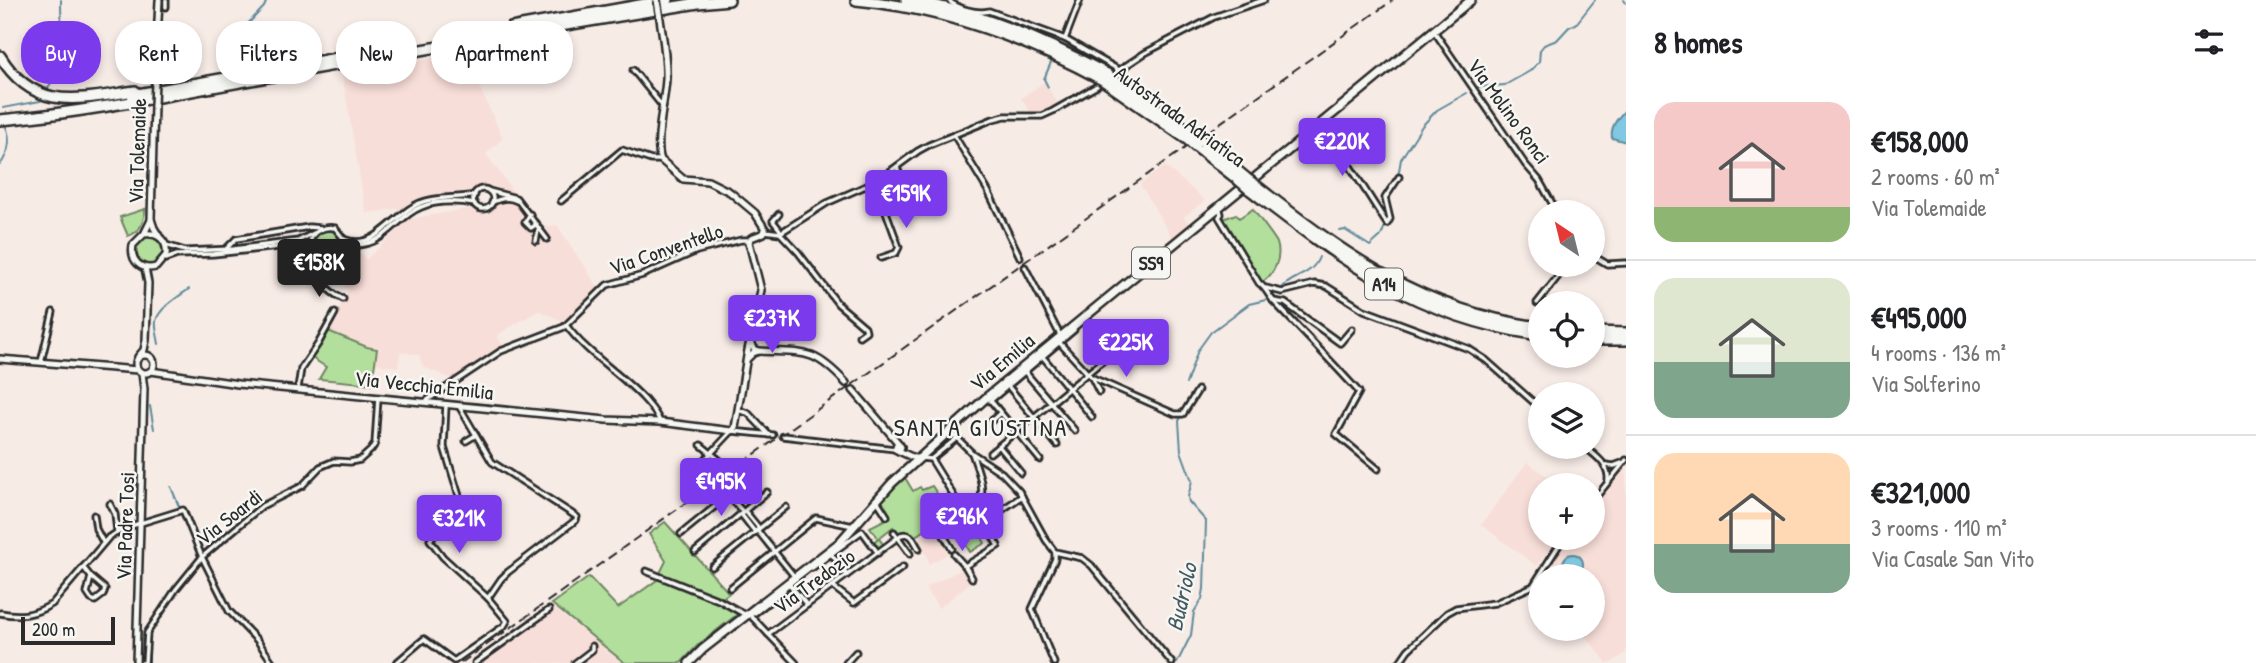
<!DOCTYPE html>
<html lang="en">
<head>
<meta charset="utf-8">
<style>
	:root { --surface:#fff; --page:#f6f6f6; --text:#202124; --muted:#757577; --line:#e0e0e0; --accent:#7c3aed }
	body { margin:0; font-family:"Patrick Hand",sans-serif; background:var(--page); color:var(--text); height:100vh; display:flex; flex-direction:column; font-size:26px; white-space:nowrap }
	* { box-sizing:border-box; margin:0 }
	p { font-size:23px; color:var(--muted) }
	.icon { flex:none; width:38px; height:38px; fill:none; stroke:currentColor; stroke-width:2; stroke-linecap:round; stroke-linejoin:round }
	.map { position:relative; flex:1; overflow:hidden }
	.side { display:flex; flex-direction:column; background:var(--surface); width:630px }
	.side>* { flex:none }
	.hud { position:absolute; left:21px; top:21px; width:665px; height:63px; display:flex; gap:14px }
	.needle { width:46px; rotate:325deg }
	.tools { position:absolute; left:1528px; top:200px; display:grid; gap:14px }
	.tools a { display:grid; place-items:center; width:77px; height:77px; border-radius:50%; background:var(--surface); box-shadow:0 4px 10px #0003; font-size:35px }
	.scale { position:absolute; left:21px; bottom:18px; width:94px; box-sizing:border-box; padding-left:7px; border:4px solid #2b2b2b; border-top:0; font-size:19px; line-height:24px; white-space:nowrap; color:#2b2b2b; -webkit-text-stroke:5px #f6f6f2; paint-order:stroke }
	.price { position:absolute; translate:-50% -60px; padding:0 16px; border-radius:7px; background:var(--accent); color:#fff; font-size:23px; line-height:46px; filter:drop-shadow(0 2px 4px #0008) }
	.price::after { content:''; position:absolute; left:50%; top:42px; width:21px; height:16px; margin-left:-10px; background:inherit; clip-path:polygon(0 0,100% 0,50% 100%) }
	.price.active { background:#222; color:#fff }
	ul { padding:0; list-style:none }
	li { display:flex; align-items:center; gap:21px; height:175px; padding:0 28px }
	li+li { border-top:2px solid var(--line) }
	li span { display:grid; place-items:center; flex:none; width:196px; height:140px; border-radius:21px; color:#555 }
	li>.icon { margin-inline-start:auto }
	span .icon { width:84px; height:84px; fill:#fffc; stroke-width:1 }
	li b { font-size:30px }
	h2 { display:flex; justify-content:space-between; align-items:center; height:84px; padding:0 28px; font-size:30px }
	.chip { padding:0 24px; border-radius:28px; background:var(--surface); box-shadow:0 4px 10px #0003; font-size:24px; line-height:63px }
	.chip.active { background:var(--accent); color:#fff }
	main { display:flex; flex:1; min-height:0 }
	.map>svg:first-child { display:block }
</style>
</head>
<body>
<main>
<div class="map">
<svg width="1626" height="663" viewBox="0 0 1626 663">
	<rect width="100%" height="100%" fill="#f7ebe6"/>
	<filter id="ink" filterUnits="userSpaceOnUse"><feTurbulence type="fractalNoise" baseFrequency=".0143" numOctaves="2"/><feDisplacementMap in="SourceGraphic" scale="14" xChannelSelector="R" yChannelSelector="G"/><feConvolveMatrix kernelMatrix="1 2 1 2 8 2 1 2 1" color-interpolation-filters="sRGB"/></filter>
	<g filter="url(#ink)">
		<!-- built -->
		<g fill="#f8ded8">
			<path d="M462 50 503 138 486 154 516 195 497 192 488 186 474 189 470 194 423 199 399 211 397 209 366 213 342 74 444 56V53Z"/>
			<path d="M1044 82 1060 106 1047 112 1032 115 1021 98Z"/>
			<path d="M1165 166 1205 200 1184 217 1190 225 1173 239 1140 184Z"/>
			<path d="M509 201 514 202 525 214 522 221 529 230 557 225 598 287 565 322 539 311 536 312 497 335 504 348 455 380 423 367 419 355 400 352 398 367 376 364 378 349H383L369 346 328 330 349 289 344 287 358 250 366 260 409 219 473 208 482 212H487L498 203Z"/>
			<path d="M1527 462 1559 485H1540V537H1551L1549 540 1554 543 1537 566 1481 525Z"/>
			<path d="M1626 468V653L1611 663H1607L1579 628H1592V576H1543L1555 554 1569 537H1592L1593 508Z"/>
			<path d="M936 526 947 544 944 546 948 554 929 564 927 555 914 538Z"/>
			<path d="M964 568 971 582 939 608 925 588Z"/>
			<path d="M550 605 623 663H466Z"/>
		</g>
		<!-- green -->
		<g fill="#b3df9d" stroke="#6f8564" stroke-width="2">
			<path d="M145 209C144 221 141 232 128 236L120 217Z"/>
			<path d="M1253 209C1258 217 1275 238 1277 243 1282 258 1274 275 1261 283L1223 219 1236 214 1239 218Z"/>
			<path d="M327 230 334 231 340 240 338 247 329 252 317 249 313 243 319 233Z"/>
			<circle cx="149" cy="251" r="14"/>
			<path d="M328 331 367 347 377 349 372 384 319 379 326 367 312 358Z"/>
			<path d="M904 476 913 491 920 487 922 490 932 486 946 507 956 501 957 503 932 517 936 525 913 537 899 535 893 527 879 538 884 546 879 550 873 543 878 538 870 527 890 517 879 501Z"/>
			<path d="M967 512 985 543 970 552 964 541 961 542 949 522Z"/>
			<path d="M665 522 729 593 721 599 659 575 666 561 649 534Z"/>
			<path d="M589 577 618 608 660 578 718 601 739 613 698 645 681 663H625L552 604Z"/>
		</g>
		<!-- water -->
		<g fill="#81c9e2" stroke="#5f8a99" stroke-width="2">
			<path d="M1626 109V142L1612 138C1610 126 1618 118 1626 109Z"/>
			<circle cx="1573" cy="564" r="10"/>
		</g>
		<g fill="none" stroke-linecap="round" stroke-linejoin="round">
			<!-- stream -->
			<g stroke="#5f8a99" stroke-width="2">
				<path d="M1624 0 1626 3"/>
				<path d="M1063 34 1077 0"/>
				<path d="M237 68 241 31 264 7 267 0"/>
				<path d="M1048 87 1044 79 1052 60"/>
				<path d="M1478 87 1505 85 1530 71 1539 62 1540 50 1544 45 1557 40 1569 27 1576 24 1595 0"/>
				<path d="M47 90C65 62 61 32 61 0"/>
				<path d="M3 108 40 101 44 99"/>
				<path d="M0 165C8 154 12 140 6 127"/>
				<path d="M1398 177 1401 159 1422 126 1437 110 1467 93"/>
				<path d="M1385 206C1382 194 1385 189 1394 181"/>
				<path d="M1340 231 1345 230 1370 246 1381 236 1385 226"/>
				<path d="M1282 288C1293 275 1312 276 1319 257"/>
				<path d="M159 344C158 337 155 328 156 321 159 308 178 297 189 289"/>
				<path d="M1186 384 1198 350 1211 332 1249 304 1270 299"/>
				<path d="M150 406 154 429"/>
				<path d="M171 487 180 509"/>
				<path d="M182 513 195 546"/>
				<path d="M201 561 227 611"/>
				<path d="M233 618 256 643 270 663"/>
				<path d="M149 663V633"/>
				<path d="M1177 663 1191 635 1194 612 1202 599 1204 589 1206 521 1189 502 1188 497 1192 481 1181 451 1179 421 1181 417"/>
			</g>
			<defs>
				<g id="street">
					<path d="M948 0C958 9 977 14 989 11L1065 39 1119 70"/>
					<path d="M166 7V0"/>
					<path d="M1434 31 1525 164 1539 180 1557 212"/>
					<path d="M1065 39 1080 0"/>
					<path d="M633 70 663 107"/>
					<path d="M1115 73 1145 53 1214 17 1264 0"/>
					<path d="M1323 124 1387 224 1390 219 1385 198 1399 177"/>
					<path d="M954 135 988 191 1020 257"/>
					<path d="M897 167 909 201"/>
					<path d="M875 182 899 247 896 253 881 258"/>
					<circle cx="483" cy="199" r="10"/>
					<path d="M489 191 516 198 547 239"/>
					<path d="M561 201 622 150 651 160H661"/>
					<path d="M493 202C501 198 509 196 517 201"/>
					<path d="M1219 207 1221 214 1219 217 1259 283C1267 289 1269 297 1276 304 1304 333 1332 362 1359 392L1336 434 1378 469"/>
					<path d="M530 214 525 222 531 228 537 224"/>
					<path d="M779 214 773 221 780 230V233L798 252 838 304 865 327 866 331 859 336"/>
					<path d="M765 231 780 233 827 203 877 181 918 151 929 145 993 119 1005 116H1042L1053 111 1097 86"/>
					<path d="M344 239C375 253 394 213 420 203 437 196 457 199 475 195"/>
					<path d="M536 241 538 230"/>
					<path d="M166 245 185 251 234 249 298 241 314 233"/>
					<path d="M227 248 236 239 309 227 320 228"/>
					<path d="M339 251 343 238 335 228C321 225 303 236 314 251 330 258 330 253 345 248 355 244 366 246 376 240 393 231 403 214 421 207 438 200 457 201 475 204"/>
					<path d="M1592 255 1607 264 1626 263"/>
					<path d="M166 259 177 255 213 254 289 246 314 251C328 275 312 283 343 299"/>
					<path d="M1025 267 1061 337"/>
					<path d="M322 271 325 265 334 255"/>
					<path d="M1266 288 1282 292 1314 284 1326 286 1364 310 1469 349 1486 360 1540 408"/>
					<path d="M1273 301 1285 303 1340 343 1352 329"/>
					<path d="M1537 303 1568 264"/>
					<path d="M566 325C586 353 620 373 644 399 650 406 657 413 660 422"/>
					<path d="M1057 340 1091 377 1175 414H1183L1198 390"/>
					<path d="M1043 357 1092 417"/>
					<path d="M41 362 53 312"/>
					<path d="M1025 372 1075 431"/>
					<path d="M1092 378 1099 392"/>
					<path d="M1008 386 1057 445"/>
					<path d="M298 388 301 369 318 344 335 313"/>
					<path d="M426 401 501 351 564 327 607 285 643 275 697 251 741 240H749"/>
					<path d="M990 401 1074 330"/>
					<path d="M991 401 1040 460"/>
					<path d="M459 406 492 462 577 517 576 520 508 572 501 579 488 598"/>
					<path d="M738 410 748 413 769 435"/>
					<path d="M989 423 1000 413"/>
					<path d="M951 432 972 453 1002 473 1019 491 1046 540 1055 552 1082 558 1091 565 1172 663"/>
					<path d="M783 436 895 449"/>
					<path d="M466 441 476 435"/>
					<path d="M701 445 723 463"/>
					<path d="M999 446 1021 473"/>
					<path d="M1584 446C1595 456 1610 464 1608 481"/>
					<path d="M972 453C977 469 988 491 977 507"/>
					<path d="M990 453 1105 359"/>
					<path d="M921 458 931 459 957 438"/>
					<path d="M931 459 958 503 966 501 976 506"/>
					<path d="M700 465 732 431 773 435"/>
					<path d="M1606 465 1614 466 1622 463"/>
					<path d="M729 496 743 512"/>
					<path d="M878 502 887 516"/>
					<path d="M1592 502 1626 460"/>
					<path d="M110 504 115 514 117 532"/>
					<path d="M745 511 759 528"/>
					<path d="M741 514 755 532"/>
					<path d="M94 515 96 529 103 542"/>
					<path d="M986 521 1022 496"/>
					<path d="M757 530 794 576"/>
					<path d="M894 532 910 554"/>
					<path d="M681 534 745 482"/>
					<path d="M952 549 934 519 961 504"/>
					<path d="M695 552 767 492"/>
					<path d="M954 554 964 565"/>
					<path d="M832 555 847 575"/>
					<path d="M83 567 91 577 105 589 103 595 95 601 91 599 87 593 91 577"/>
					<path d="M712 567 786 507"/>
					<path d="M812 568 862 531 878 553"/>
					<path d="M646 571 719 600 746 615"/>
					<path d="M972 578 965 566 998 546 977 507"/>
					<path d="M790 585 807 605"/>
					<path d="M832 586 854 603 903 567"/>
					<path d="M730 588 816 518 853 526"/>
					<path d="M0 613C21 617 34 615 52 604L109 537 131 526 183 510 202 557 229 611 257 640 273 663"/>
					<path d="M755 613 784 590"/>
					<path d="M750 615 796 663"/>
					<path d="M768 634 901 535C912 531 914 542 919 549"/>
					<path d="M142 663H145L147 633 176 589 202 557 262 506 302 486 320 467 334 461 350 462 360 460 371 450 375 444 378 398"/>
					<path d="M396 663 424 639 454 661 504 626 507 621 488 598 443 557 430 540 460 499 444 447 446 405"/>
					<path d="M475 663 549 610"/>
					<path d="M575 663 592 650V646"/>
					<path d="M846 663 856 652"/>
					<path d="M1054 663 1032 609 1055 559V552"/>
					<path d="M1399 663 1408 650 1447 613 1456 608 1495 603 1533 586 1564 537"/>
				</g>
				<g id="secondary">
					<path d="M155 82 159 0"/>
					<path d="M154 105 151 219 154 228 159 236"/>
					<path d="M144 234C158 232 168 241 166 255L156 267C141 271 130 261 133 245L144 234 151 220"/>
					<path d="M759 351C805 353 813 348 846 383"/>
					<circle cx="145" cy="364" r="9"/>
					<path d="M138 357 144 350 146 340 148 283 145 268"/>
					<path d="M748 358 753 353 759 351 754 349 751 341"/>
					<path d="M0 359 138 370"/>
					<path d="M151 371 238 384 606 420 660 422 732 431 735 428 748 350 761 290 749 242 751 238 764 233 765 229 755 213 730 192 708 181 683 179 661 160C654 143 665 100 666 79 667 59 663 39 660 19"/>
					<path d="M853 390 900 445"/>
					<path d="M897 444 901 447 899 451 895 449Z"/>
					<path d="M899 451 914 458H921"/>
					<path d="M136 663 144 389 142 373"/>
				</g>
				<g id="primary">
					<path d="M1256 177 1471 0"/>
					<path d="M689 663 703 649 839 543 892 483 987 397 1241 189"/>
				</g>
				<g id="highway">
					<path d="M856 0C942 8 1025 38 1101 79"/>
					<path d="M906 0C977 11 1044 40 1107 74"/>
					<path d="M511 28 668 0"/>
					<path d="M0 56C35 113 79 99 135 91"/>
					<path d="M1112 78 1194 134"/>
					<path d="M1107 83 1187 139"/>
					<path d="M132 95 376 51"/>
					<path d="M0 120C92 112 183 92 273 76 415 51 556 26 698 3L729 0"/>
					<path d="M1203 142 1246 178"/>
					<path d="M1195 146 1241 182"/>
					<path d="M1254 184C1343 254 1424 313 1540 327"/>
					<path d="M1249 189C1342 261 1419 319 1540 335"/>
					<path d="M1592 332 1626 333"/>
					<path d="M1592 340H1626"/>
				</g>
			</defs>
			<!-- street casing -->
			<use href="#street" stroke="#2b2b2b" stroke-width="9"/>
			<!-- secondary casing -->
			<use href="#secondary" stroke="#2b2b2b" stroke-width="10"/>
			<!-- primary casing -->
			<use href="#primary" stroke="#2b2b2b" stroke-width="12"/>
			<!-- highway casing -->
			<use href="#highway" stroke="#2b2b2b" stroke-width="14"/>
			<!-- street -->
			<use href="#street" stroke="#f6f6f2" stroke-width="3.5"/>
			<!-- secondary -->
			<use href="#secondary" stroke="#f6f6f2" stroke-width="5"/>
			<!-- primary -->
			<use href="#primary" stroke="#f6f6f2" stroke-width="7"/>
			<!-- highway -->
			<use href="#highway" stroke="#f6f6f2" stroke-width="9"/>
			<!-- rail -->
			<path stroke="#2b2b2b" stroke-width="2" stroke-dasharray="10 5" stroke-linecap="butt" d="M461 663 1393 0"/>
			<defs>
				<g id="secondary-bridge">
					<path d="M657 0 660 19"/>
					<path d="M154 105 155 82"/>
				</g>
				<g id="highway-bridge">
					<path d="M1107 74 1112 78"/>
					<path d="M1101 79 1107 83"/>
					<path d="M1194 134 1203 142"/>
					<path d="M1187 139 1195 146"/>
					<path d="M1246 178 1254 184"/>
					<path d="M1241 182 1249 189"/>
				</g>
			</defs>
			<!-- secondary-bridge casing -->
			<use href="#secondary-bridge" stroke="#2b2b2b" stroke-width="10" stroke-linecap="butt"/>
			<!-- highway-bridge casing -->
			<use href="#highway-bridge" stroke="#2b2b2b" stroke-width="14" stroke-linecap="butt"/>
			<!-- secondary-bridge -->
			<use href="#secondary-bridge" stroke="#f6f6f2" stroke-width="5"/>
			<!-- highway-bridge -->
			<use href="#highway-bridge" stroke="#f6f6f2" stroke-width="9"/>
		</g>
	</g>
	<g text-anchor="middle" dominant-baseline="central" stroke-width="5" stroke-linejoin="round" paint-order="stroke">
		<!-- shield labels -->
		<g fill="#f6f6f2" stroke="#686867" stroke-width="2">
			<rect x="1132" y="247.5" width="38" height="31" rx="5"/>
			<rect x="1365" y="268.5" width="38" height="31" rx="5"/>
		</g>
		<g font-size="19" font-weight="bold" fill="#2b2b2b">
			<text x="1151" y="263">SS9</text>
			<text x="1384" y="284">A14</text>
		</g>
		<!-- street labels -->
		<g font-size="21" fill="#2b2b2b" stroke="#f6f6f2">
			<text transform="translate(1509 111) rotate(54)">Via Molino Ronci</text>
			<text transform="translate(1180 116) rotate(36)">Autostrada Adriatica</text>
			<text transform="translate(137 151) rotate(-88)">Via Tolemaide</text>
			<text transform="translate(666 249) rotate(-19)">Via Conventello</text>
			<text transform="translate(1002 362) rotate(-40)">Via Emilia</text>
			<text transform="translate(424 385) rotate(6)">Via Vecchia Emilia</text>
			<text transform="translate(229 517) rotate(-38)">Via Soardi</text>
			<text transform="translate(125 526) rotate(-88)">Via Padre Tosi</text>
			<text transform="translate(814 581) rotate(-36)">Via Tredozio</text>
		</g>
		<!-- water labels -->
		<g font-size="23" font-style="italic" fill="#455a62" stroke="#f6f6f2">
			<text transform="translate(1181 597) rotate(-77)">Budriolo</text>
		</g>
		<!-- quarter labels -->
		<g font-size="24" letter-spacing="2" fill="#2b2b2b" stroke="#f6f6f2">
			<text x="981" y="427">SANTA GIUSTINA</text>
		</g>
	</g>
</svg>
<div class="tools">
<a><svg class="needle" viewBox="-14 -14 28 28"><path d="M0-13l5 13h-10z" fill="#e53935"/><path d="M0 13l5-13h-10z" fill="#757577"/></svg></a>
<a><svg class="icon" aria-label="locate" viewBox="0 0 24 24"><circle cx="12" cy="12" r="6"/><path d="M12 2v4M12 18v4M2 12h4M18 12h4"/></svg></a>
<a><svg class="icon" aria-label="layers" viewBox="0 0 24 24"><path d="M12 4l9 5-9 5-9-5zM3 14l9 5 9-5"/></svg></a>
<a>+</a>
<a>−</a>
</div>
<div class="scale">200 m</div>
<b class="price" style="left:1342px;top:178px">€220K</b>
<b class="price" style="left:906px;top:230px">€159K</b>
<b class="price active" style="left:319px;top:299px">€158K</b>
<b class="price" style="left:772px;top:355px">€237K</b>
<b class="price" style="left:1126px;top:379px">€225K</b>
<b class="price" style="left:721px;top:518px">€495K</b>
<b class="price" style="left:962px;top:553px">€296K</b>
<b class="price" style="left:459px;top:555px">€321K</b>
<div class="hud">
<a class="chip active">Buy</a>
<a class="chip">Rent</a>
<a class="chip">Filters</a>
<a class="chip">New</a>
<a class="chip">Apartment</a>
</div>
</div>
<section class="side">
<h2>8 homes<svg class="icon" aria-label="filters" viewBox="0 0 24 24"><path d="M4 7h16M4 17h16"/><circle cx="9" cy="7" r="2"/><circle cx="15" cy="17" r="2"/></svg></h2>
<ul>
<li><span style="background:linear-gradient(#f6c9c9 75%,#8fb573 0)"><svg class="icon" aria-label="home" viewBox="0 0 24 24"><path d="M3 11l9-7 9 7M6 9v11h12V9"/></svg></span><div><b>€158,000</b><p>2 rooms · 60 m²</p><p>Via Tolemaide</p></div></li>
<li><span style="background:linear-gradient(#dfe7d0 60%,#7fa58c 0)"><svg class="icon" aria-label="home" viewBox="0 0 24 24"><path d="M3 11l9-7 9 7M6 9v11h12V9"/></svg></span><div><b>€495,000</b><p>4 rooms · 136 m²</p><p>Via Solferino</p></div></li>
<li><span style="background:linear-gradient(#ffd9b3 65%,#7fa58c 0)"><svg class="icon" aria-label="home" viewBox="0 0 24 24"><path d="M3 11l9-7 9 7M6 9v11h12V9"/></svg></span><div><b>€321,000</b><p>3 rooms · 110 m²</p><p>Via Casale San Vito</p></div></li>
</ul>
</section>
</main>
</body>
</html>
